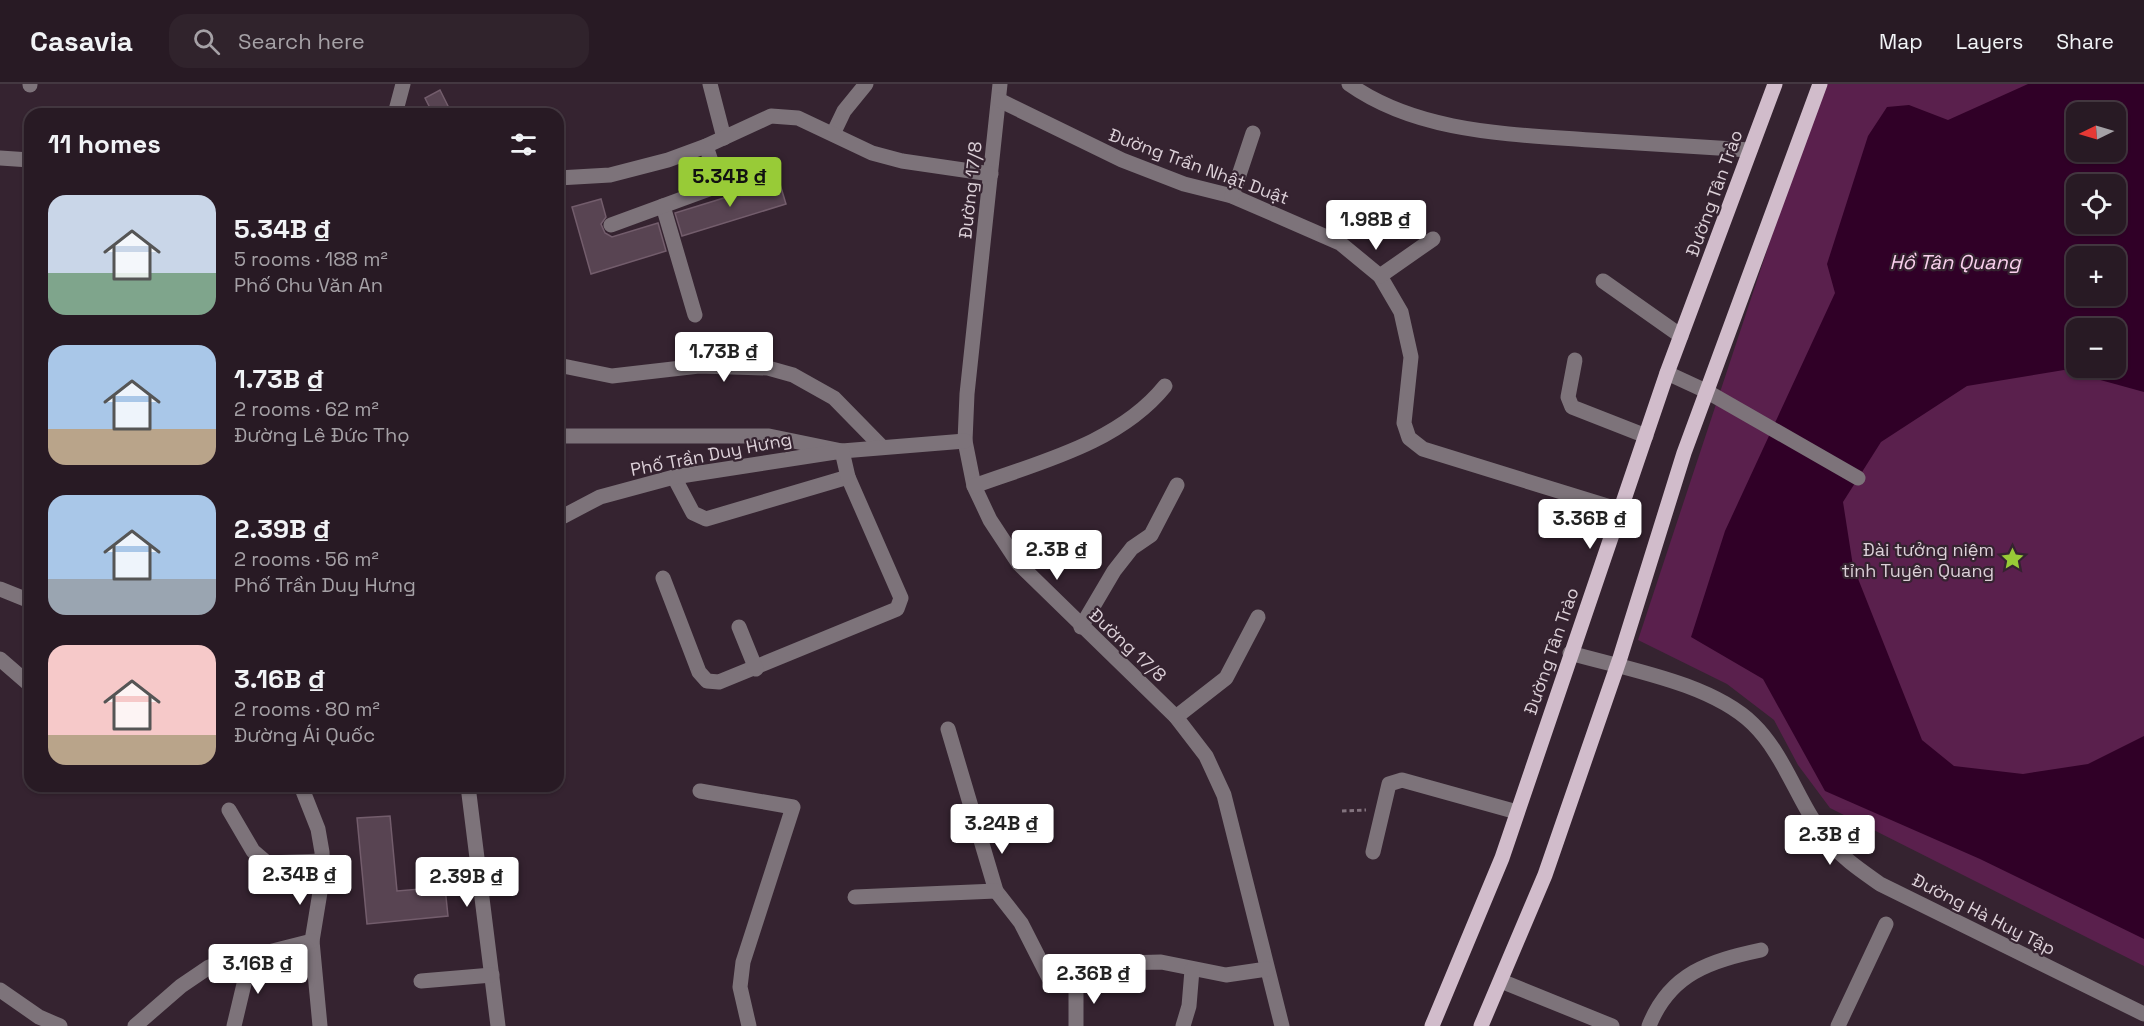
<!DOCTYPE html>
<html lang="en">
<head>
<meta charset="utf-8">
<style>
	:root { --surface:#281a24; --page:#30232c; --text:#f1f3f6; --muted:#a5a1a6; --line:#443841; --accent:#98cb37 }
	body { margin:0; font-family:"Space Grotesk",sans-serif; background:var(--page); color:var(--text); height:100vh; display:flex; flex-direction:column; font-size:22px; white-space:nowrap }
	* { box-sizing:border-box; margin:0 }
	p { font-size:20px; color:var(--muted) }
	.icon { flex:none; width:33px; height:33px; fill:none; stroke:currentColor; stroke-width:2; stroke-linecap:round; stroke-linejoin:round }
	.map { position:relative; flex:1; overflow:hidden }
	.drawer { position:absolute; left:24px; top:24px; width:540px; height:684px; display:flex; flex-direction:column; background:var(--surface); border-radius:18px; box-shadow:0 2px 4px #0004,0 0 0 2px var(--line) }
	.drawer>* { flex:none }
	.needle { width:39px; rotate:265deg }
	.buttons { position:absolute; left:2066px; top:18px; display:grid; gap:12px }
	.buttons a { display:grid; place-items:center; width:60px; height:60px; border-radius:12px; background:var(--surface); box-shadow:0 2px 4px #0004,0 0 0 2px var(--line); font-size:30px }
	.price { position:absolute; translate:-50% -51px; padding:0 14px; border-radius:6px; background:#fff; color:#222; font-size:20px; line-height:39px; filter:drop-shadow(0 2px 3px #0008) }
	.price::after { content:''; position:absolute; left:50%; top:36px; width:18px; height:14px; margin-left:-9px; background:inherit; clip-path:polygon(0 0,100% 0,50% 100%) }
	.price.selected { background:var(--accent); color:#111 }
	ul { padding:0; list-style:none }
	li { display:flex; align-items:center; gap:18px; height:150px; padding:0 24px }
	li span { display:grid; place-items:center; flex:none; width:168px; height:120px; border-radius:18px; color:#555 }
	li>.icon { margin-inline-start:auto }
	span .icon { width:72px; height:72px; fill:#fffc; stroke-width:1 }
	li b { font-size:26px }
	h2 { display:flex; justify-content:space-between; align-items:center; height:72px; padding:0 24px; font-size:26px }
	header { display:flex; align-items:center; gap:36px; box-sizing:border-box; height:84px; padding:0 30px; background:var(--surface); border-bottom:2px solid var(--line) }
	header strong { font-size:28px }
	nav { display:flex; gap:33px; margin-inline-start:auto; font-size:21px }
	.search { width:420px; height:54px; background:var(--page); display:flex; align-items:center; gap:15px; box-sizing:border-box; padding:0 21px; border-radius:18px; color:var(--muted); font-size:22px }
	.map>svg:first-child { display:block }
</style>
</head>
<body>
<header>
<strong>Casavia</strong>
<div class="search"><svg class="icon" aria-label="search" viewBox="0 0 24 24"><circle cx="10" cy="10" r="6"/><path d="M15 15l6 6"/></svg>Search here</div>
<nav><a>Map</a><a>Layers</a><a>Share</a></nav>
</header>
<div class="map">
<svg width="2144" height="942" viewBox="0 0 2144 942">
	<rect width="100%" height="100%" fill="#352330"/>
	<!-- green -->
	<path fill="#5a204d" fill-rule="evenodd" d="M1822 0H2144V882L1830 724 1798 681 1774 636 1727 600 1638 556ZM2076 28H2115V68H2076ZM2076 100H2115V140H2076ZM2076 172H2115V212H2076ZM2076 244H2115V284H2076Z"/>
	<!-- water -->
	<path fill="#300027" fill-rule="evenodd" d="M2028 0H2144V308L2064 286 1967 302 1881 358 1843 418 1853 482 1922 656 1954 682 2023 690 2088 680 2144 652V855L1980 775 1825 707 1763 595 1691 553 1725 447 1835 209 1827 180 1868 52 1887 23 1909 21 1948 36ZM2076 28H2115V68H2076ZM2076 100H2115V140H2076ZM2076 172H2115V212H2076ZM2076 244H2115V284H2076Z"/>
	<!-- building -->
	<g fill="#584452" stroke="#735d6c" stroke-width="1.5">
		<path d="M440 6 452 30H433L425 14Z"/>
		<path d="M779 97 786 120 682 152 675 129Z"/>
		<path d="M601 115 606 133 601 140 605 149 612 153 658 139 666 167 591 190 572 123Z"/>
		<path d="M390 732 397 807 445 803 448 832 367 840 357 734Z"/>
	</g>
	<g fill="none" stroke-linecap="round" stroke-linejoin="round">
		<!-- path -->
		<path stroke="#83737e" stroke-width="3" stroke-dasharray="4.5 3" stroke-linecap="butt" d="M1342 727 1366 726"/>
		<!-- minor -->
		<g stroke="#7d737a" stroke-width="15">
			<path d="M710 0 724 54"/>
			<path d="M1000 0 967 310 965 357 974 402 990 436 1019 480 1176 633 1206 672 1224 711 1282 942"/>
			<path d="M1349 0C1418 49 1509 50 1590 56 1643 59 1697 63 1750 66"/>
			<path d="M30 1V0"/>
			<path d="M999 16 1122 76 1184 100 1232 112 1340 159 1380 192 1401 228 1411 273 1404 339 1409 354 1423 365 1620 426"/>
			<path d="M395 30 403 0"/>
			<path d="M833 50 844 27 866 0"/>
			<path d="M706 62 719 101"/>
			<path d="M0 74 30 76"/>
			<path d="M558 94 610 91 668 76 706 62 771 32 798 34 872 69 902 77 991 90"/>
			<path d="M1232 112 1253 49"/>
			<path d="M663 122 695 231"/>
			<path d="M611 141 761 86"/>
			<path d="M1380 192 1433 155"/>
			<path d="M1603 197 1681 252"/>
			<path d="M1575 276 1568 313 1572 323 1646 352"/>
			<path d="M558 281 612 292 699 282 768 284 793 291 834 314 882 363"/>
			<path d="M1667 289 1706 307 1858 394"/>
			<path d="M558 352H769L842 367 965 357"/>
			<path d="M674 393 693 429 706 435 848 393"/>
			<path d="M974 402C1040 378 1119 359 1165 302"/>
			<path d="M558 435 600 413 674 393 842 367 848 393 901 514 897 525 719 598 707 597 699 588 663 494"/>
			<path d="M0 505 30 517"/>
			<path d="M739 543 756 585"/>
			<path d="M1081 543 1114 487 1132 464 1151 451 1177 401"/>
			<path d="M1570 569C1626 585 1711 599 1753 640 1787 673 1799 724 1830 759 1845 776 1862 787 1880 800L2144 930"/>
			<path d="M0 575 30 601"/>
			<path d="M1176 633 1226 594 1258 533"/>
			<path d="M948 645 996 807 1021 839 1049 894 1066 897 1123 879 1161 878 1226 891 1267 885"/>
			<path d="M301 702 318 745 322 768 323 790 312 857 320 942"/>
			<path d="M468 702 498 942"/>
			<path d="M700 707 793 723 743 878 740 903 749 942"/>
			<path d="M229 726 253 767 267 779 323 777"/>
			<path d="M1373 768 1389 700 1402 696 1517 728"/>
			<path d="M855 813 996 807"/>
			<path d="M1076 894V942"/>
			<path d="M421 897 492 891"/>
			<path d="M1501 897 1612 942"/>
			<path d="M0 906 39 933 60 942"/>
			<path d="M135 942 181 902 209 883 312 857"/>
			<path d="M234 942 244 900 247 874"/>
			<path d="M1183 942 1189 922 1192 886"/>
			<path d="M1649 942C1670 889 1710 877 1761 866"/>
			<path d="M1838 942 1886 840"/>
		</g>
		<!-- major -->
		<g stroke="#d1bccb" stroke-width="15">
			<path d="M1432 942 1502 774 1667 289 1775 0"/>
			<path d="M1481 942 1545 791 1620 574 1684 369 1820 0"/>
		</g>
	</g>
	<!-- icons -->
	<defs>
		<symbol id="sight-bare" viewBox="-9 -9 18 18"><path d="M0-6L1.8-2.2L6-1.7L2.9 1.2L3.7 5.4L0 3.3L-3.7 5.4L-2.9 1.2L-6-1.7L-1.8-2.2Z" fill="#98cb37" stroke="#352330" stroke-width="2.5" paint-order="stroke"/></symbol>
	</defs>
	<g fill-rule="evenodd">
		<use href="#sight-bare" x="1996" y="458" width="33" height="33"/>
	</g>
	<g text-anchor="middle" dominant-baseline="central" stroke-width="4.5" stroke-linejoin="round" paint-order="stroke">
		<!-- street labels -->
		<g font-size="18" fill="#dcd0d8" stroke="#352330">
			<text transform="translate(1199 82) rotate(20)">Đường Trần Nhật Duật</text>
			<text transform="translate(970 106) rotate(-84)">Đường 17/8</text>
			<text transform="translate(1714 109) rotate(-70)">Đường Tân Trào</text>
			<text transform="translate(711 370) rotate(-11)">Phố Trần Duy Hưng</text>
			<text transform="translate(1128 561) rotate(43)">Đường 17/8</text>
			<text transform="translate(1551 567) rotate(-71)">Đường Tân Trào</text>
			<text transform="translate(1984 830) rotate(27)">Đường Hà Huy Tập</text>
		</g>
		<!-- poi labels -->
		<g font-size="18" fill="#dcd0d8" stroke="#352330" text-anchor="end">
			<text x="1994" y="465">Đài tưởng niệm<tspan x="1994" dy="21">tỉnh Tuyên Quang</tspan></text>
		</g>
		<!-- water labels -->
		<g font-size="20" font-style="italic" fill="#fad0ed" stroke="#352330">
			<text x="1955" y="178">Hồ Tân Quang</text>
		</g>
	</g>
</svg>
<div class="buttons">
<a><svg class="needle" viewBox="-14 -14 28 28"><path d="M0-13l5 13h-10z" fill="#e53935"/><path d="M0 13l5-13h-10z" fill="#a5a1a6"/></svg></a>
<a><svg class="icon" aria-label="locate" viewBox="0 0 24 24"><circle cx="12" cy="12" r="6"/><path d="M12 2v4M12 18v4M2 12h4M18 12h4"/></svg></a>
<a>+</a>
<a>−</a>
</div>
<b class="price selected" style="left:730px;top:124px">5.34B ₫</b>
<b class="price" style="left:1376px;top:167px">1.98B ₫</b>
<b class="price" style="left:724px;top:299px">1.73B ₫</b>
<b class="price" style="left:1590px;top:466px">3.36B ₫</b>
<b class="price" style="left:1057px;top:497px">2.3B ₫</b>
<b class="price" style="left:1002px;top:771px">3.24B ₫</b>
<b class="price" style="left:1830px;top:782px">2.3B ₫</b>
<b class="price" style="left:300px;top:822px">2.34B ₫</b>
<b class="price" style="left:467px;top:824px">2.39B ₫</b>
<b class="price" style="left:258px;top:911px">3.16B ₫</b>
<b class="price" style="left:1094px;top:921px">2.36B ₫</b>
<section class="drawer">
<h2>11 homes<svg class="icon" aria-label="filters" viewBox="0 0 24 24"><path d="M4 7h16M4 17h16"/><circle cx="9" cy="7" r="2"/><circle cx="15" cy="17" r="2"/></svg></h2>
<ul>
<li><span style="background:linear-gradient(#c9d6e8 65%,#7fa58c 0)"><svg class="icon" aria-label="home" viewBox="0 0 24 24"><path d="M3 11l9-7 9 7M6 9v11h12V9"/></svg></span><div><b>5.34B ₫</b><p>5 rooms · 188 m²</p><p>Phố Chu Văn An</p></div></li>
<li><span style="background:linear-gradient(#a9c7e8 70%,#b9a48a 0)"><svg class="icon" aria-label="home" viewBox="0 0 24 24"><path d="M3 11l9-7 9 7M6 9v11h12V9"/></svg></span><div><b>1.73B ₫</b><p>2 rooms · 62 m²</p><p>Đường Lê Đức Thọ</p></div></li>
<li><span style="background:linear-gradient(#a9c7e8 70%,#9aa5b1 0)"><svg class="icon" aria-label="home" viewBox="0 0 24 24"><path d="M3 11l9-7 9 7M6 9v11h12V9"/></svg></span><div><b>2.39B ₫</b><p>2 rooms · 56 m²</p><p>Phố Trần Duy Hưng</p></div></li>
<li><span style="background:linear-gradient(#f6c9c9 75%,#b9a48a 0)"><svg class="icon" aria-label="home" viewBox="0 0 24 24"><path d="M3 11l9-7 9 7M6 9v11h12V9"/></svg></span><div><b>3.16B ₫</b><p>2 rooms · 80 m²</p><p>Đường Ái Quốc</p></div></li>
</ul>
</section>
</div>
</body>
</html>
